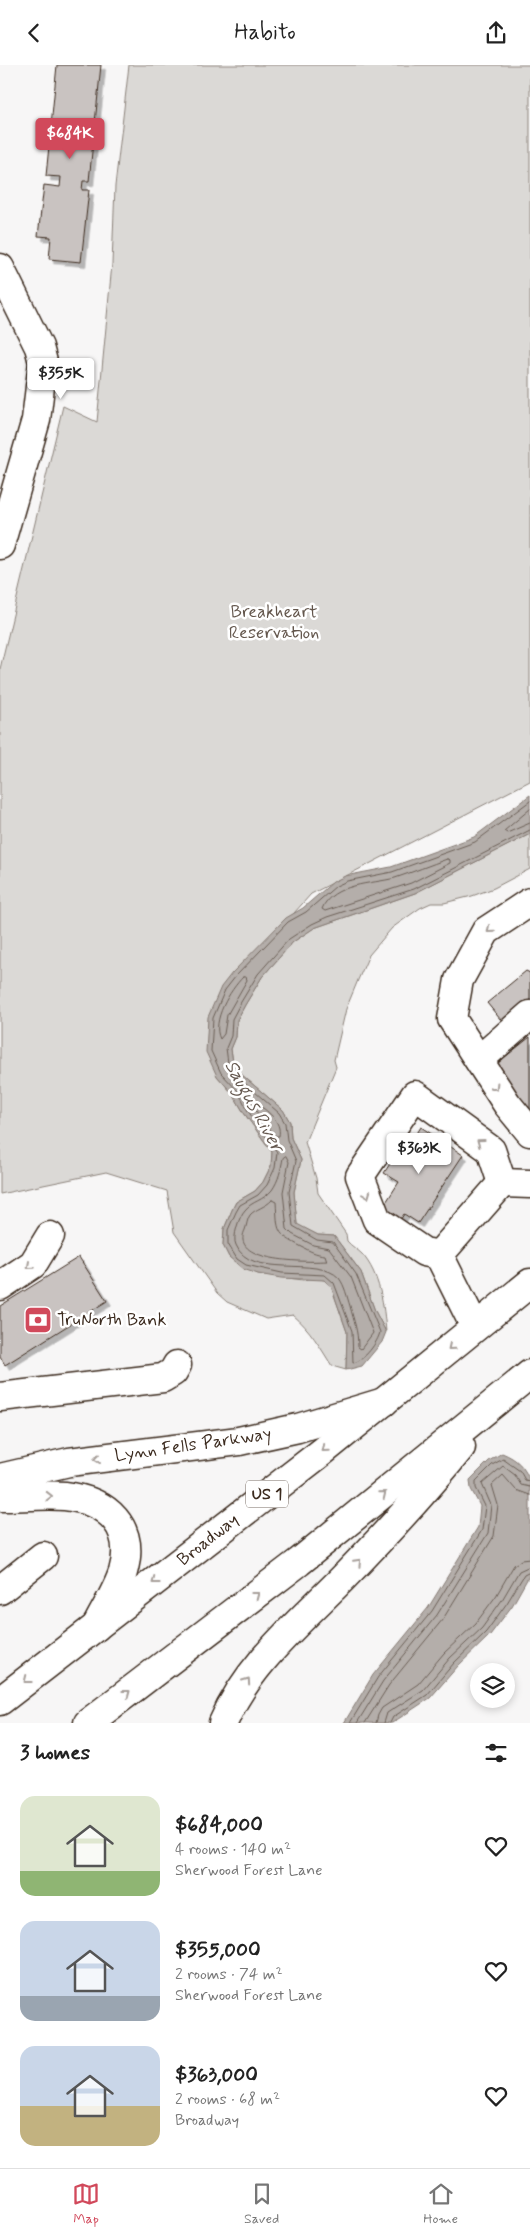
<!DOCTYPE html>
<html lang="en">
<head>
<meta charset="utf-8">
<style>
	:root { --surface:#fff; --page:#f2f2f2; --text:#222; --muted:#767676; --line:#e0e0e0; --accent:#d1495b }
	body { margin:0; font-family:Mynerve,sans-serif; background:var(--page); color:var(--text); height:100vh; display:flex; flex-direction:column; font-size:19px; white-space:nowrap }
	* { box-sizing:border-box; margin:0 }
	p { font-size:16px; color:var(--muted) }
	.icon { flex:none; width:28px; height:28px; fill:none; stroke:currentColor; stroke-width:2; stroke-linecap:round; stroke-linejoin:round }
	.map { position:relative; height:1658px; overflow:hidden }
	.details { display:flex; flex-direction:column; background:var(--surface); flex:1 }
	.details>* { flex:none }
	.fabs { position:absolute; left:470px; top:1598px; display:grid; gap:10px }
	.fabs a { display:grid; place-items:center; width:45px; height:45px; border-radius:50%; background:var(--surface); box-shadow:0 2px 8px #0003; font-size:25px }
	.price { position:absolute; translate:-50% -42px; padding:0 11px; border-radius:5px; background:#fff; color:#222; font-size:16px; line-height:32px; filter:drop-shadow(0 1px 2px #0008) }
	.price::after { content:''; position:absolute; left:50%; top:30px; width:15px; height:11px; margin-left:-8px; background:inherit; clip-path:polygon(0 0,100% 0,50% 100%) }
	.price.selected { background:var(--accent); color:#fff }
	ul { padding:0; list-style:none }
	li { display:flex; align-items:center; gap:15px; height:125px; padding:0 20px }
	li span { display:grid; place-items:center; flex:none; width:140px; height:100px; border-radius:15px; color:#555 }
	li>.icon { margin-inline-start:auto }
	span .icon { width:60px; height:60px; fill:#fffc; stroke-width:1 }
	li b { font-size:21px }
	h2 { display:flex; justify-content:space-between; align-items:center; height:60px; padding:0 20px; font-size:21px }
	header { display:flex; justify-content:space-between; align-items:center; height:65px; padding:0 20px; background:var(--surface); font-size:22px; font-weight:600 }
	.menu { display:flex; justify-content:space-around; align-items:center; height:70px; border-top:1px solid var(--line); background:var(--surface); font-size:14px; color:var(--muted) }
	.menu a { display:grid; justify-items:center; gap:2px }
	.menu .selected { color:var(--accent) }
	.map>svg:first-child { display:block }
</style>
</head>
<body>
<header><svg class="icon" aria-label="back" viewBox="0 0 24 24"><path d="M15 5l-7 7 7 7"/></svg>Habito<svg class="icon" aria-label="share" viewBox="0 0 24 24"><path d="M12 15V3M7 8l5-5 5 5M5 13v7h14v-7"/></svg></header>
<div class="map">
<svg width="530" height="1658" viewBox="0 0 530 1658">
	<defs>
		<filter id="shadow"><feDropShadow dx="4.5" dy="4.5" stdDeviation="0" flood-color="#0004"/></filter>
	</defs>
	<rect width="100%" height="100%" fill="#f7f6f6"/>
	<filter id="ink" filterUnits="userSpaceOnUse"><feTurbulence type="fractalNoise" baseFrequency=".02" numOctaves="2"/><feDisplacementMap in="SourceGraphic" scale="10" xChannelSelector="R" yChannelSelector="G"/><feConvolveMatrix kernelMatrix="1 2 1 2 8 2 1 2 1" color-interpolation-filters="sRGB"/></filter>
	<g filter="url(#ink)">
		<!-- green -->
		<g fill="#dbd9d6" stroke="#8b827a">
			<path d="M129 0H530V716L311 829 236 913 217 1011 233 1029 244 1048 272 1087 271 1101 263 1117 255 1126 236 1137 232 1145 224 1164 223 1180 229 1192 258 1209 303 1215 314 1213 324 1215 331 1221 347 1267 346 1305 332 1301C320 1282 310 1264 293 1250L266 1254 227 1237 217 1228 174 1167 167 1126 106 1107 0 1129V604L63 341 97 357 112 199 115 121Z"/>
			<path d="M530 769V804L494 823 472 831 444 838H431L420 843 392 863 369 890 358 915 346 944 334 995 336 1002 305 1077 316 1113 318 1128 346 1169 347 1176C351 1181 357 1184 362 1189 380 1209 384 1241 386 1267L375 1246 361 1207 334 1171 318 1170 297 1160 294 1127 301 1095 291 1073 290 1057 283 1045 242 1010 233 997 231 984 236 972 237 955 245 940 262 912 293 877 314 863 415 828Z"/>
		</g>
		<!-- water -->
		<g fill="#b4aeaa" stroke="#847972">
			<path d="M530 730V769L415 828 314 863 293 877 262 912 245 940 237 955 236 972 231 984 233 997 242 1010 283 1045 290 1057 291 1073 301 1095 294 1127 297 1159 318 1170 334 1171 361 1207 375 1246 386 1267 382 1277 362 1301 346 1305 347 1267 331 1221 324 1215 281 1213 258 1209 243 1204 229 1192 223 1180 224 1164 232 1145 236 1137 255 1126 263 1117 271 1101 272 1087 244 1048 233 1029 217 1011 206 987 208 952 221 922 232 908 286 853 303 843 333 817 345 811 391 802 474 772Z"/>
			<path d="M502 1388C517 1394 525 1402 530 1417V1509L512 1541 490 1570 458 1601 430 1633 392 1658H344L373 1610 428 1543 478 1462 480 1441 471 1424 470 1415 489 1396Z"/>
		</g>
		<g fill="none" stroke-linecap="round" stroke-linejoin="round">
			<!-- shore -->
			<g stroke="#6b5f56" stroke-width="1">
				<path d="M530 736 475 777 392 807 347 816 336 821 306 847 288 857 236 911 225 925 213 953 211 986 221 1008 238 1026 248 1046 277 1087 275 1103 267 1120 258 1130 240 1140 236 1147 228 1165V1179L237 1194 246 1200 282 1208 325 1210 334 1218 352 1266 353 1298C364 1296 378 1277 380 1267L356 1209 333 1177 317 1175 293 1161 289 1127 296 1096 287 1075 285 1058 279 1048 239 1013 228 998 226 983 231 971 232 954 241 937 258 909 289 874 312 859 327 852 414 824 530 765"/>
				<path d="M530 744 504 766 507 768 530 758"/>
				<path d="M447 794 450 795V798L411 818 325 846 322 844C332 818 373 819 395 813 413 807 430 800 447 794Z"/>
				<path d="M243 912H246L247 915 227 950 224 969 220 974C211 956 230 925 243 912Z"/>
				<path d="M255 1038C267 1045 282 1056 279 1071H275L253 1042V1039Z"/>
				<path d="M286 1091 289 1097 283 1127 287 1164 292 1169 313 1180 329 1183 351 1212 373 1268 361 1284 358 1282C358 1265 354 1257 350 1241 347 1232 345 1221 339 1213 318 1190 250 1215 236 1180 232 1173 239 1151 245 1145 252 1136 263 1136 272 1125 279 1115 281 1104 283 1093Z"/>
				<path d="M272 1135 276 1137C278 1167 275 1168 302 1182 310 1186 315 1189 325 1190L327 1196C308 1197 229 1198 245 1165 247 1160 247 1154 250 1150 255 1144 266 1142 272 1135Z"/>
				<path d="M350 1658 378 1612 432 1546 482 1465 485 1441 476 1423V1416L492 1400 503 1394 520 1406 525 1415 530 1416"/>
				<path d="M357 1658 383 1616 437 1550 488 1468 491 1440 482 1419 503 1401 515 1410 521 1420 530 1422"/>
				<path d="M365 1658 389 1620 443 1554 494 1471 498 1440 492 1420 503 1410 516 1425 530 1430"/>
				<path d="M376 1658 378 1650 382 1643 418 1619 444 1588 476 1558 496 1531 514 1500 521 1495 530 1494"/>
				<path d="M384 1658 387 1648 423 1625 450 1593 482 1563 502 1535 519 1506 530 1501"/>
				<path d="M390 1658 393 1652 427 1630 454 1598 486 1567 507 1538 524 1510 530 1507"/>
			</g>
		</g>
		<!-- building -->
		<g fill="#c9c3c1" stroke="#3b2a1e" filter="url(#shadow)">
			<path d="M57 0H101L89 116H83L82 125H89L81 197 49 194 51 172 38 171 44 120 60 122 61 112 46 111Z"/>
			<path d="M526 906 530 908V940L505 960 487 938Z"/>
			<path d="M530 972V1054L490 1004Z"/>
			<path d="M421 1062 463 1090 418 1158 404 1149 399 1157 381 1145 399 1117 384 1108 400 1083 405 1087Z"/>
			<path d="M79 1192 107 1236 5 1300 0 1291V1241Z"/>
		</g>
		<g fill="none" stroke-linecap="round" stroke-linejoin="round">
			<defs>
				<g id="minor">
					<path d="M0 203 39 282 43 297 36 355 0 480"/>
					<path d="M530 837 486 866 459 915 452 954 507 1039 530 1067"/>
					<path d="M479 995 530 950"/>
					<path d="M439 1190 424 1187 377 1155 360 1111 415 1030 491 1085 502 1118"/>
					<path d="M0 1221 33 1199 50 1171"/>
					<path d="M475 1262 439 1190 502 1118 530 1119"/>
					<path d="M0 1332 163 1313 173 1307 177 1300"/>
					<path d="M0 1525 43 1491"/>
				</g>
				<g id="major">
					<path d="M0 1413 69 1397 239 1376 298 1363 384 1337"/>
					<path d="M0 1432C21 1432 44 1429 65 1431 108 1436 136 1462 123 1507 117 1526 105 1544 96 1562"/>
				</g>
				<g id="highway">
					<path d="M0 1636 322 1387 530 1218"/>
					<path d="M88 1658 299 1497 530 1309"/>
					<path d="M223 1658C248 1599 300 1557 344 1512 384 1471 425 1427 461 1382"/>
				</g>
			</defs>
			<!-- minor casing -->
			<use href="#minor" stroke="#3b2a1e" stroke-width="31"/>
			<!-- major casing -->
			<use href="#major" stroke="#3b2a1e" stroke-width="31"/>
			<!-- highway casing -->
			<use href="#highway" stroke="#3b2a1e" stroke-width="31"/>
			<!-- minor -->
			<use href="#minor" stroke="#fff" stroke-width="28"/>
			<!-- major -->
			<use href="#major" stroke="#fff" stroke-width="28"/>
			<!-- highway -->
			<use href="#highway" stroke="#fff" stroke-width="28"/>
		</g>
		<!-- one-way arrows -->
		<defs><path id="oneway-chevron" d="M-2-3.5L2.5 0L-2 3.5" fill="none" stroke-width="1.6" stroke-linecap="round" stroke-linejoin="round" transform="scale(1.25)"/></defs>
		<g stroke="#a79f9a">
			<use href="#oneway-chevron" transform="translate(490 865) rotate(139)"/>
			<use href="#oneway-chevron" transform="translate(495 1022) rotate(58)"/>
			<use href="#oneway-chevron" transform="translate(480 1077) rotate(-144)"/>
			<use href="#oneway-chevron" transform="translate(367 1130) rotate(69)"/>
			<use href="#oneway-chevron" transform="translate(30 1201) rotate(139)"/>
			<use href="#oneway-chevron" transform="translate(451 1282) rotate(141)"/>
			<use href="#oneway-chevron" transform="translate(325 1384) rotate(141)"/>
			<use href="#oneway-chevron" transform="translate(97 1394) rotate(173)"/>
			<use href="#oneway-chevron" transform="translate(383 1429) rotate(-39)"/>
			<use href="#oneway-chevron" transform="translate(49 1431) rotate(-1)"/>
			<use href="#oneway-chevron" transform="translate(358 1497) rotate(-46)"/>
			<use href="#oneway-chevron" transform="translate(155 1516) rotate(142)"/>
			<use href="#oneway-chevron" transform="translate(256 1530) rotate(-37)"/>
			<use href="#oneway-chevron" transform="translate(27 1615) rotate(142)"/>
			<use href="#oneway-chevron" transform="translate(247 1616) rotate(-55)"/>
			<use href="#oneway-chevron" transform="translate(127 1628) rotate(-37)"/>
		</g>
	</g>
	<!-- icons -->
	<defs>
		<symbol id="bank-square" viewBox="-11 -11 22 22"><rect x="-9" y="-9" width="18" height="18" rx="4" fill="#d1495b" stroke="#fff"/><path d="M-6-4H6V4H-6ZM0-2.3a2.3 2.3 0 1 0 0 4.6a2.3 2.3 0 1 0 0-4.6Z" fill="#fff"/></symbol>
	</defs>
	<g fill-rule="evenodd">
		<use href="#bank-square" x="22" y="1239" width="32" height="32"/>
	</g>
	<g text-anchor="middle" dominant-baseline="central" stroke-width="5" stroke-linejoin="round" paint-order="stroke">
		<!-- shield labels -->
		<rect fill="#fff" stroke="#766a62" stroke-width="1" x="246" y="1415.5" width="42" height="27" rx="4"/>
		<g font-size="16" font-weight="bold" fill="#3b2a1e">
			<text x="267" y="1429">US 1</text>
		</g>
		<!-- park labels -->
		<g font-size="18" fill="#63564c" stroke="#fff">
			<text x="274" y="547">Breakheart<tspan x="274" dy="21">Reservation</tspan></text>
		</g>
		<!-- poi labels -->
		<g font-size="18" fill="#3b2a1e" stroke="#fff" text-anchor="start">
			<text x="57" y="1255">TruNorth Bank</text>
		</g>
		<!-- street labels -->
		<g font-size="18" fill="#3b2a1e" stroke="#fff">
			<text transform="translate(193 1380) rotate(-8)">Lynn Fells Parkway</text>
			<text transform="translate(208 1475) rotate(-38)">Broadway</text>
		</g>
		<!-- water labels -->
		<g font-size="19" font-style="italic" fill="#65584f" stroke="#fff">
			<text transform="translate(254 1041) rotate(61)">Saugus River</text>
		</g>
	</g>
</svg>
<div class="fabs">
<a><svg class="icon" aria-label="layers" viewBox="0 0 24 24"><path d="M12 4l9 5-9 5-9-5zM3 14l9 5 9-5"/></svg></a>
</div>
<b class="price selected" style="left:70px;top:95px">$684K</b>
<b class="price" style="left:61px;top:335px">$355K</b>
<b class="price" style="left:419px;top:1110px">$363K</b>
</div>
<section class="details">
<h2>3 homes<svg class="icon" aria-label="filters" viewBox="0 0 24 24"><path d="M4 7h16M4 17h16"/><circle cx="9" cy="7" r="2"/><circle cx="15" cy="17" r="2"/></svg></h2>
<ul>
<li><span style="background:linear-gradient(#dfe7d0 75%,#8fb573 0)"><svg class="icon" aria-label="home" viewBox="0 0 24 24"><path d="M3 11l9-7 9 7M6 9v11h12V9"/></svg></span><div><b>$684,000</b><p>4 rooms · 140 m²</p><p>Sherwood Forest Lane</p></div><svg class="icon" aria-label="heart" viewBox="0 0 24 24"><path d="M12 20l-8-8c-3-5 5-10 8-4 3-6 11-1 8 4z"/></svg></li>
<li><span style="background:linear-gradient(#c9d6e8 75%,#9aa5b1 0)"><svg class="icon" aria-label="home" viewBox="0 0 24 24"><path d="M3 11l9-7 9 7M6 9v11h12V9"/></svg></span><div><b>$355,000</b><p>2 rooms · 74 m²</p><p>Sherwood Forest Lane</p></div><svg class="icon" aria-label="heart" viewBox="0 0 24 24"><path d="M12 20l-8-8c-3-5 5-10 8-4 3-6 11-1 8 4z"/></svg></li>
<li><span style="background:linear-gradient(#c9d6e8 60%,#c2b280 0)"><svg class="icon" aria-label="home" viewBox="0 0 24 24"><path d="M3 11l9-7 9 7M6 9v11h12V9"/></svg></span><div><b>$363,000</b><p>2 rooms · 68 m²</p><p>Broadway</p></div><svg class="icon" aria-label="heart" viewBox="0 0 24 24"><path d="M12 20l-8-8c-3-5 5-10 8-4 3-6 11-1 8 4z"/></svg></li>
</ul>
</section>
<nav class="menu">
<a class="selected"><svg class="icon" aria-label="map" viewBox="0 0 24 24"><path d="M3 6l6-2 6 2 6-2v14l-6 2-6-2-6 2zM9 4v14M15 6v14"/></svg>Map</a>
<a><svg class="icon" aria-label="saved" viewBox="0 0 24 24"><path d="M7 4h10v16l-5-4-5 4z"/></svg>Saved</a>
<a><svg class="icon" aria-label="home" viewBox="0 0 24 24"><path d="M3 11l9-7 9 7M6 9v11h12V9"/></svg>Home</a>
</nav>
</body>
</html>
